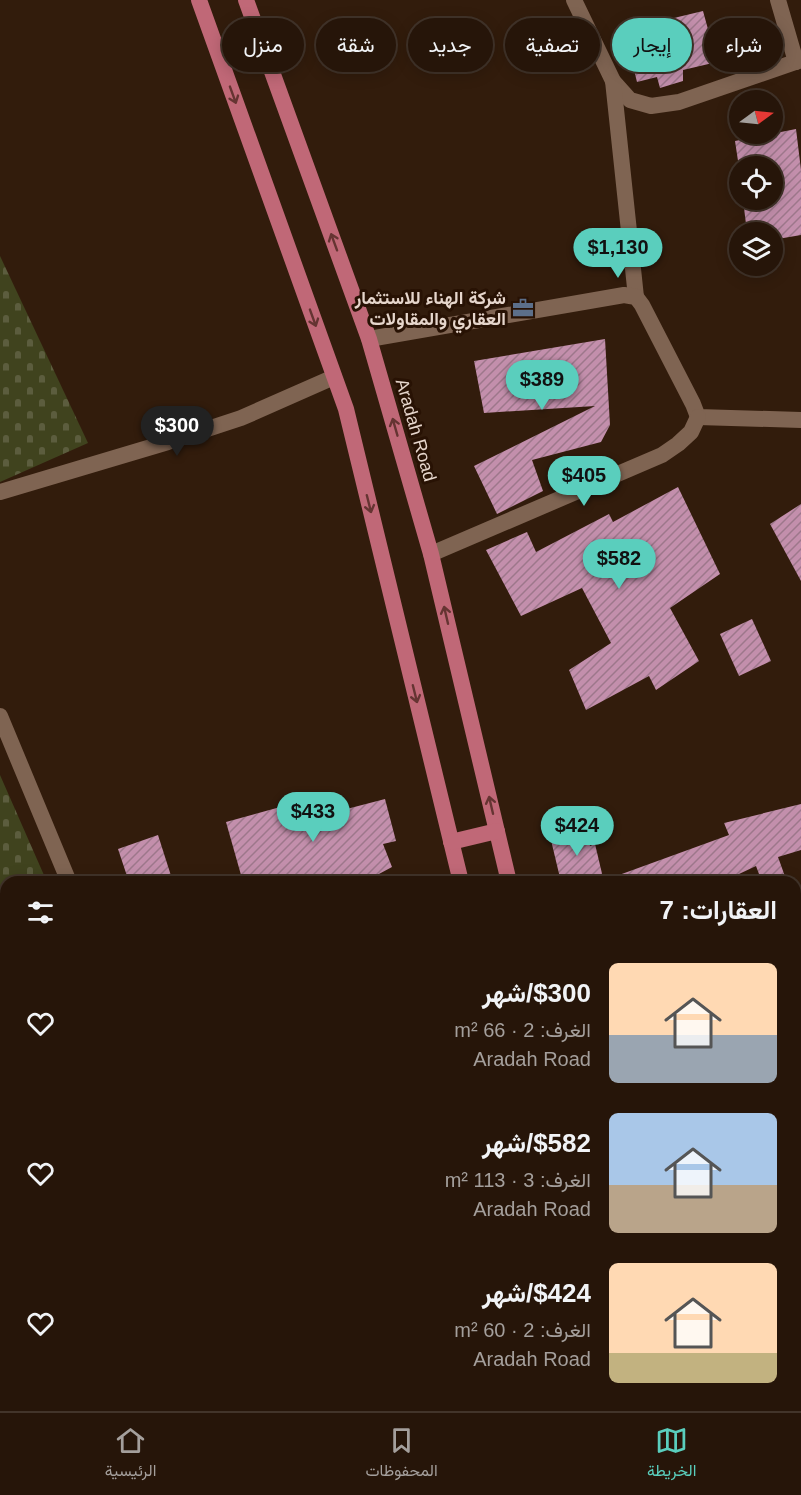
<!DOCTYPE html>
<html lang="ar">
<head>
<meta charset="utf-8">
<style>
	:root { --surface:#261509; --page:#2e1e12; --text:#f1f3f6; --muted:#a49f9c; --line:#42342a; --accent:#5acebd }
	body { margin:0; font-family:Helvetica,Vazirmatn,sans-serif; background:var(--page); color:var(--text); direction:rtl; height:100vh; display:flex; flex-direction:column; font-size:22px; white-space:nowrap }
	* { box-sizing:border-box; margin:0 }
	p { font-size:20px; color:var(--muted) }
	.icon { flex:none; width:33px; height:33px; fill:none; stroke:currentColor; stroke-width:2; stroke-linecap:round; stroke-linejoin:round }
	.map { position:relative; flex:1; overflow:hidden; direction:ltr }
	.side { position:absolute; left:0px; top:876px; width:801px; height:536px; display:flex; flex-direction:column; background:var(--surface); border-radius:18px 18px 0 0; box-shadow:0 3px 15px #0003,0 0 0 2px var(--line); direction:rtl }
	.side>* { flex:none }
	.hud { position:absolute; left:18px; top:18px; width:765px; height:54px; direction:rtl; display:flex; gap:12px }
	.needle { width:39px; rotate:75deg }
	.controls { position:absolute; left:729px; top:90px; display:grid; gap:12px }
	.controls a { display:grid; place-items:center; width:54px; height:54px; border-radius:50%; background:var(--surface); box-shadow:0 3px 15px #0003,0 0 0 2px var(--line); font-size:30px }
	.price { position:absolute; translate:-50% -51px; padding:0 14px; border-radius:21px; background:var(--accent); color:#111; font-size:20px; line-height:39px; filter:drop-shadow(0 2px 3px #0008) }
	.price::after { content:''; position:absolute; left:50%; top:36px; width:18px; height:14px; margin-left:-9px; background:inherit; clip-path:polygon(0 0,100% 0,50% 100%) }
	.price.current { background:#222; color:#fff }
	ul { padding:0; list-style:none }
	li { display:flex; align-items:center; gap:18px; height:150px; padding:0 24px }
	li span { display:grid; place-items:center; flex:none; width:168px; height:120px; border-radius:9px; color:#555 }
	li>.icon { margin-inline-start:auto }
	span .icon { width:72px; height:72px; fill:#fffc; stroke-width:1 }
	li b { font-size:26px }
	h2 { display:flex; justify-content:space-between; align-items:center; height:72px; padding:0 24px; font-size:26px }
	.pill { padding:0 21px; border-radius:27px; background:var(--surface); box-shadow:0 3px 15px #0003,0 0 0 2px var(--line); font-size:21px; line-height:54px }
	.pill.current { background:var(--accent); color:#111 }
	.menu { display:flex; justify-content:space-around; align-items:center; height:84px; border-top:2px solid var(--line); background:var(--surface); font-size:16px; color:var(--muted) }
	.menu a { display:grid; justify-items:center; gap:3px }
	.menu .current { color:var(--accent) }
	.map>svg:first-child { display:block }
</style>
</head>
<body>
<div class="map">
<svg width="801" height="1411" viewBox="0 0 801 1411">
	<defs>
		<pattern id="cemetery-stones" width="16" height="16" patternUnits="userSpaceOnUse" patternTransform="scale(1.5)"><rect width="16" height="16" fill="#40431e"/><path d="M2 7V4a2 2 0 0 1 4 0v3zM10 15v-3a2 2 0 0 1 4 0v3z" fill="#5c5d3e"/></pattern>
		<pattern id="building-hatch" width="6" height="6" patternUnits="userSpaceOnUse" patternTransform="scale(1.5)"><rect width="6" height="6" fill="#c38fac"/><path d="M-1 1l2-2M0 6l6-6M5 7l2-2" fill="none" stroke="#9d778b"/></pattern>
	</defs>
	<rect width="100%" height="100%" fill="#321c0c"/>
	<!-- cemetery -->
	<g fill="url(#cemetery-stones)">
		<path d="M0 256 88 443 0 482Z"/>
		<path d="M0 775 47 882H6V1024L0 1026Z"/>
	</g>
	<!-- building -->
	<g fill="url(#building-hatch)">
		<path d="M703 11 717 62 683 70V81L660 88 657 77 637 82 624 30Z"/>
		<path d="M796 129 801 170V235L772 240V232H747L743 200H772V166H740V174L735 141Z"/>
		<path d="M605 339 610 425 601 442 532 460 543 491 497 514 474 466 595 406 484 413 474 361Z"/>
		<path d="M678 487 720 574 670 608 699 661 656 690 649 676 586 710 569 670 611 643 582 588 521 616 486 550 527 532 536 552 609 514 613 522Z"/>
		<path d="M801 504V581L770 524Z"/>
		<path d="M752 619 771 661 739 676 720 634Z"/>
		<path d="M335 797 339 811 385 799 396 841 383 844 392 867 364 882H243L226 822 302 801 304 806Z"/>
		<path d="M801 804V850L778 857 787 882H762L756 866 722 882H609L608 879 729 835 724 823Z"/>
		<path d="M586 827 590 846 595 844 604 882H561L550 836Z"/>
		<path d="M158 835 173 882H129L118 849Z"/>
	</g>
	<g fill="none" stroke-linecap="round" stroke-linejoin="round">
		<!-- minor -->
		<g stroke="#7f6452" stroke-width="16">
			<path d="M574 0 613 81 630 100 651 106 679 102 801 60"/>
			<path d="M778 0 796 62"/>
			<path d="M613 81 636 297"/>
			<path d="M369 339 624 295 636 297 642 305 693 404 698 417 801 420"/>
			<path d="M0 492 168 442 241 418 334 377"/>
			<path d="M431 554 662 455 678 444 691 432 698 417"/>
			<path d="M0 716 69 882"/>
			<path d="M795 975 801 973"/>
			<path d="M795 1160 801 1157"/>
		</g>
		<!-- tertiary -->
		<g stroke="#7f6452" stroke-width="16">
			<path d="M0 1063 6 1060"/>
			<path d="M386 1406 391 1411"/>
		</g>
		<!-- primary -->
		<g stroke="#c06877" stroke-width="16">
			<path d="M199 0 346 409 461 882"/>
			<path d="M246 0 369 339 431 554 509 882"/>
			<path d="M451 842 497 831"/>
			<path d="M588 1406 590 1411"/>
			<path d="M624 1411 630 1409"/>
		</g>
	</g>
	<!-- one-way arrows -->
	<defs><path id="oneway-shaft" d="M-6 0H5M1.5-3L5.5 0L1.5 3" fill="none" stroke-width="1.6" stroke-linecap="round" stroke-linejoin="round" transform="scale(1.5)"/></defs>
	<g stroke="#653432">
		<use href="#oneway-shaft" transform="translate(233 95) rotate(70)"/>
		<use href="#oneway-shaft" transform="translate(334 242) rotate(-110)"/>
		<use href="#oneway-shaft" transform="translate(313 318) rotate(70)"/>
		<use href="#oneway-shaft" transform="translate(395 427) rotate(-106)"/>
		<use href="#oneway-shaft" transform="translate(369 504) rotate(76)"/>
		<use href="#oneway-shaft" transform="translate(446 615) rotate(-103)"/>
		<use href="#oneway-shaft" transform="translate(415 694) rotate(76)"/>
		<use href="#oneway-shaft" transform="translate(491 805) rotate(-103)"/>
	</g>
	<!-- icons -->
	<defs>
		<symbol id="office-bare" viewBox="-9 -9 18 18"><path d="M-6-3h4V-5.5h4V-3h4V5H-6ZM-1-4.5V-3h2v-1.5ZM-6 0V1H6V0Z" fill="#5c6f8a" stroke="#281204" stroke-width="2.5" paint-order="stroke"/></symbol>
	</defs>
	<g fill-rule="evenodd">
		<use href="#office-bare" x="508" y="293" width="30" height="30"/>
	</g>
	<g text-anchor="middle" dominant-baseline="central" stroke-width="6" stroke-linejoin="round" paint-order="stroke">
		<!-- poi labels -->
		<g font-size="18" font-weight="bold" fill="#e6d6cc" stroke="#281204" text-anchor="end">
			<text x="506" y="298">شركة الهناء للاستثمار<tspan x="506" dy="21">العقاري والمقاولات</tspan></text>
		</g>
		<!-- street labels -->
		<g font-size="18" fill="#e6d6cc" stroke="#281204">
			<text transform="translate(416 430) rotate(74)">Aradah Road</text>
		</g>
	</g>
</svg>
<div class="controls">
<a><svg class="needle" viewBox="-14 -14 28 28"><path d="M0-13l5 13h-10z" fill="#e53935"/><path d="M0 13l5-13h-10z" fill="#a49f9c"/></svg></a>
<a><svg class="icon" aria-label="locate" viewBox="0 0 24 24"><circle cx="12" cy="12" r="6"/><path d="M12 2v4M12 18v4M2 12h4M18 12h4"/></svg></a>
<a><svg class="icon" aria-label="layers" viewBox="0 0 24 24"><path d="M12 4l9 5-9 5-9-5zM3 14l9 5 9-5"/></svg></a>
</div>
<b class="price" style="left:618px;top:279px">$1,130</b>
<b class="price" style="left:542px;top:411px">$389</b>
<b class="price current" style="left:177px;top:457px">$300</b>
<b class="price" style="left:584px;top:507px">$405</b>
<b class="price" style="left:619px;top:590px">$582</b>
<b class="price" style="left:313px;top:843px">$433</b>
<b class="price" style="left:577px;top:857px">$424</b>
<div class="hud">
<a class="pill">شراء</a>
<a class="pill current">إيجار</a>
<a class="pill">تصفية</a>
<a class="pill">جديد</a>
<a class="pill">شقة</a>
<a class="pill">منزل</a>
</div>
<section class="side">
<h2>العقارات: 7<svg class="icon" aria-label="filters" viewBox="0 0 24 24"><path d="M4 7h16M4 17h16"/><circle cx="9" cy="7" r="2"/><circle cx="15" cy="17" r="2"/></svg></h2>
<ul>
<li><span style="background:linear-gradient(#ffd9b3 60%,#9aa5b1 0)"><svg class="icon" aria-label="home" viewBox="0 0 24 24"><path d="M3 11l9-7 9 7M6 9v11h12V9"/></svg></span><div><b>$300/شهر</b><p>الغرف: 2 · 66 m²</p><p>Aradah Road</p></div><svg class="icon" aria-label="heart" viewBox="0 0 24 24"><path d="M12 20l-8-8c-3-5 5-10 8-4 3-6 11-1 8 4z"/></svg></li>
<li><span style="background:linear-gradient(#a9c7e8 60%,#b9a48a 0)"><svg class="icon" aria-label="home" viewBox="0 0 24 24"><path d="M3 11l9-7 9 7M6 9v11h12V9"/></svg></span><div><b>$582/شهر</b><p>الغرف: 3 · 113 m²</p><p>Aradah Road</p></div><svg class="icon" aria-label="heart" viewBox="0 0 24 24"><path d="M12 20l-8-8c-3-5 5-10 8-4 3-6 11-1 8 4z"/></svg></li>
<li><span style="background:linear-gradient(#ffd9b3 75%,#c2b280 0)"><svg class="icon" aria-label="home" viewBox="0 0 24 24"><path d="M3 11l9-7 9 7M6 9v11h12V9"/></svg></span><div><b>$424/شهر</b><p>الغرف: 2 · 60 m²</p><p>Aradah Road</p></div><svg class="icon" aria-label="heart" viewBox="0 0 24 24"><path d="M12 20l-8-8c-3-5 5-10 8-4 3-6 11-1 8 4z"/></svg></li>
</ul>
</section>
</div>
<nav class="menu">
<a class="current"><svg class="icon" aria-label="map" viewBox="0 0 24 24"><path d="M3 6l6-2 6 2 6-2v14l-6 2-6-2-6 2zM9 4v14M15 6v14"/></svg>الخريطة</a>
<a><svg class="icon" aria-label="saved" viewBox="0 0 24 24"><path d="M7 4h10v16l-5-4-5 4z"/></svg>المحفوظات</a>
<a><svg class="icon" aria-label="home" viewBox="0 0 24 24"><path d="M3 11l9-7 9 7M6 9v11h12V9"/></svg>الرئيسية</a>
</nav>
</body>
</html>
